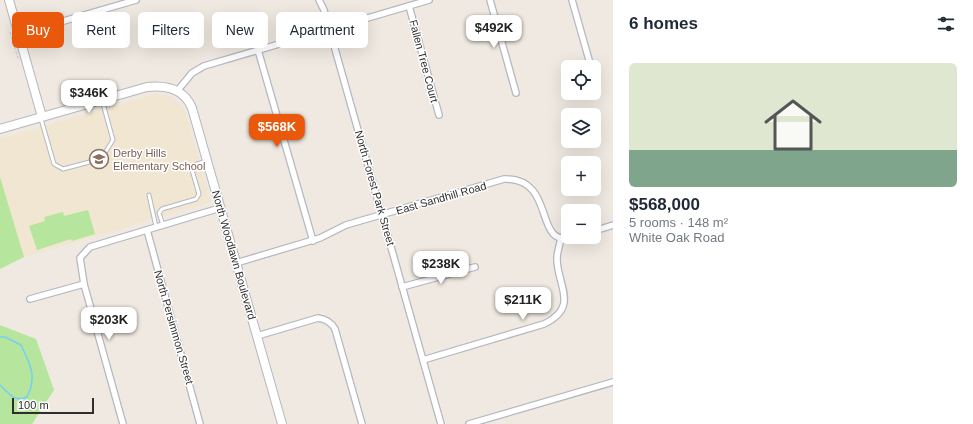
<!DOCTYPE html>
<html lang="en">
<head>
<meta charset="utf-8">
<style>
	:root { --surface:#fff; --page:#f6f6f7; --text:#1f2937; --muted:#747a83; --line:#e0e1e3; --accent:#ea580c }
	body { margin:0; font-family:Arial,sans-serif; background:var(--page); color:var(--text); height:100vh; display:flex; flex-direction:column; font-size:15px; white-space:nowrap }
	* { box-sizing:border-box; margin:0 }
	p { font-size:13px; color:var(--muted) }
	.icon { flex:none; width:22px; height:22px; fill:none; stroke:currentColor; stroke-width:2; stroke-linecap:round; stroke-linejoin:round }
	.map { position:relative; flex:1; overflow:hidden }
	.drawer { display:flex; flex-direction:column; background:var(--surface); width:360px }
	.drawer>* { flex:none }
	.banner { position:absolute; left:12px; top:12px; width:380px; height:36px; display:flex; gap:8px }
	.tools { position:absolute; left:561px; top:60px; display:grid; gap:8px }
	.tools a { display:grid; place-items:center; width:40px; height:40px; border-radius:6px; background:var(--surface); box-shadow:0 4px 16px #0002; font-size:20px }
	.scale { position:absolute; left:12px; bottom:10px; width:82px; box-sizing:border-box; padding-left:4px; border:2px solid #2e2e2e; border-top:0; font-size:11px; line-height:14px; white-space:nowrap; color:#2e2e2e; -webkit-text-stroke:3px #fff; paint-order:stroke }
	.price { position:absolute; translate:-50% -34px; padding:0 9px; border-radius:8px; background:#fff; color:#222; font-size:13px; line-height:26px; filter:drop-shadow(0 1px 2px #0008) }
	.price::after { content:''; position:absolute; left:50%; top:24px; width:12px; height:9px; margin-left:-6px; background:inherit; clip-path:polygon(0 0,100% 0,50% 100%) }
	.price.on { background:var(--accent); color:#fff }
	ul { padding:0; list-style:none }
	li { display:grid; align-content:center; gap:8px; height:212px; padding:0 16px }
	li+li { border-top:1px solid var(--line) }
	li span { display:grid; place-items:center; height:124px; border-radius:6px; color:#555 }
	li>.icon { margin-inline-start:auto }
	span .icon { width:72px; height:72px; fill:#fffc; stroke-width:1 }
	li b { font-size:17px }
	h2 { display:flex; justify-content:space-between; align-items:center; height:48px; padding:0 16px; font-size:17px }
	.tag { padding:0 14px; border-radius:6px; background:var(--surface); box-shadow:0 4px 16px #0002; font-size:14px; line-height:36px }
	.tag.on { background:var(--accent); color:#fff }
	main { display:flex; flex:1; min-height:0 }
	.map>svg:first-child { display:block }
</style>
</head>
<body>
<main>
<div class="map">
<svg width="613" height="424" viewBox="0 0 613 424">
	<rect width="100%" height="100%" fill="#efe9e1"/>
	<!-- education -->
	<path fill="#f0e6d1" d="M156 94 166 95 174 99 185 111 211 202 22 258 0 180V139Z"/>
	<!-- green -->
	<g fill="#b6e59e">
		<path d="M0 177 24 257 0 269Z"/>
		<path d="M88 210 95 234 72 241 71 239 37 250 29 226 45 221 44 217 63 212 64 216Z"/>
		<path d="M0 325 36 339 54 390 32 424H0Z"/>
	</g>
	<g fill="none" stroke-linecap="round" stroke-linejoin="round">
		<!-- stream -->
		<path stroke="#75cff0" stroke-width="1.5" d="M0 337H5L21 345C31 366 37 376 27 397 14 403 9 393 0 385"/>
		<defs>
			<g id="lane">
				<path d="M41 119 54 164 63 169 101 159 113 140 102 100"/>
				<path d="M149 195 156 227"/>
				<path d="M163 225 159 213 162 209 196 199 199 194 192 170 194 165 207 161"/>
			</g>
			<g id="street">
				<path d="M319 0 324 10 441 424"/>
				<path d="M490 0 516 93"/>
				<path d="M572 0 591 67"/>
				<path d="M409 6 439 115"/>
				<path d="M19 34 136 0"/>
				<path d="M258 50 313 241"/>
				<path d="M178 90 192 73 204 66 429 0"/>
				<path d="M147 230 200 424"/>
				<path d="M594 231 613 225"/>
				<path d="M236 263 320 238 346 225 504 179C558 178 532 249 573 237"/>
				<path d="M402 287 475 267"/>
				<path d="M30 299 84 284"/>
				<path d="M257 336 318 318C326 319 331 322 335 329L362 424"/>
				<path d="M423 360 544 324C580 307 557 285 557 259 557 252 560 244 561 238"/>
				<path d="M123 424 84 284 80 258 90 247 220 208"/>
				<path d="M469 424 613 382"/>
			</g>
			<g id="secondary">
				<path d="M9 0 42 117"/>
				<path d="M0 129 147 87C167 85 184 89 192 108L282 424"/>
			</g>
		</defs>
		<!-- lane casing -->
		<use href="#lane" stroke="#b4b7c1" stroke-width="5"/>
		<!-- street casing -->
		<use href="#street" stroke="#b4b7c1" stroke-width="8"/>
		<!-- secondary casing -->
		<use href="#secondary" stroke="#b4b7c1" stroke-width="10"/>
		<!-- path -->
		<path stroke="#c9c9c9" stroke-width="1" stroke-dasharray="3 2" stroke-linecap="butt" d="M10 32 19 61"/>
		<!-- lane -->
		<use href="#lane" stroke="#fff" stroke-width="3"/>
		<!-- street -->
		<use href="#street" stroke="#fff" stroke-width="5.5"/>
		<!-- secondary -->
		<use href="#secondary" stroke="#fff" stroke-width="8"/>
	</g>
	<!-- icons -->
	<defs>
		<symbol id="school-ring" viewBox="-11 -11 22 22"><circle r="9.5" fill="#fff" stroke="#8d6e63" stroke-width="1.5"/><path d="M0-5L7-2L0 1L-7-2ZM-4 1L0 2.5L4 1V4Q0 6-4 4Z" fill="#8d6e63"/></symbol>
	</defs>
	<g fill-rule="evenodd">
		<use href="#school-ring" x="88" y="148" width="22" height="22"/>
	</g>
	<g text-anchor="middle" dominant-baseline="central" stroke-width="3" stroke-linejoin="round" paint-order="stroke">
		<!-- street labels -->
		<g font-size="11" fill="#2e2e2e" stroke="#fff">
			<text transform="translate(424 61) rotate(75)">Fallen Tree Court</text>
			<text transform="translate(375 188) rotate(74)">North Forest Park Street</text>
			<text transform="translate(441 198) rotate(-16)">East Sandhill Road</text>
			<text transform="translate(234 255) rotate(74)">North Woodlawn Boulevard</text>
			<text transform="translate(174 327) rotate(74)">North Persimmon Street</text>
		</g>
		<!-- education labels -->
		<g font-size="11" fill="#785e54" stroke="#fff" text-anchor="start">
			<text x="113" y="153">Derby Hills<tspan x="113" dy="13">Elementary School</tspan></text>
		</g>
	</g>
</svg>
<div class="tools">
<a><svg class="icon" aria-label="locate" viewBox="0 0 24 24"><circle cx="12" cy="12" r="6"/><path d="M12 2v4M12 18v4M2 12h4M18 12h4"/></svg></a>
<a><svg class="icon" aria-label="layers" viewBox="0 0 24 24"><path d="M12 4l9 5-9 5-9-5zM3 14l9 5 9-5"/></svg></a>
<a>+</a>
<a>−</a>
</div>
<div class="scale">100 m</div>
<b class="price" style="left:494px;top:49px">$492K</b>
<b class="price" style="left:89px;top:114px">$346K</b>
<b class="price on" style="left:277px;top:148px">$568K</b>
<b class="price" style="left:441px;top:285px">$238K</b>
<b class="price" style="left:523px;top:321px">$211K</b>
<b class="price" style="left:109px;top:341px">$203K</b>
<div class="banner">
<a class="tag on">Buy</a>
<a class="tag">Rent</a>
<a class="tag">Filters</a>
<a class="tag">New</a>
<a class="tag">Apartment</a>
</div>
</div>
<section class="drawer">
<h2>6 homes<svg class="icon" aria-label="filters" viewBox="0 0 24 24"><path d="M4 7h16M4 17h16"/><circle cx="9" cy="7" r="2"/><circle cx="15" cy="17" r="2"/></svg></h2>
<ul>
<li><span style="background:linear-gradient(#dfe7d0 70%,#7fa58c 0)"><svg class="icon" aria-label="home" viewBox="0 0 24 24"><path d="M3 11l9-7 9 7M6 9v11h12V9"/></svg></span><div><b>$568,000</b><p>5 rooms · 148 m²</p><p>White Oak Road</p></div></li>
</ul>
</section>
</main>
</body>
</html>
